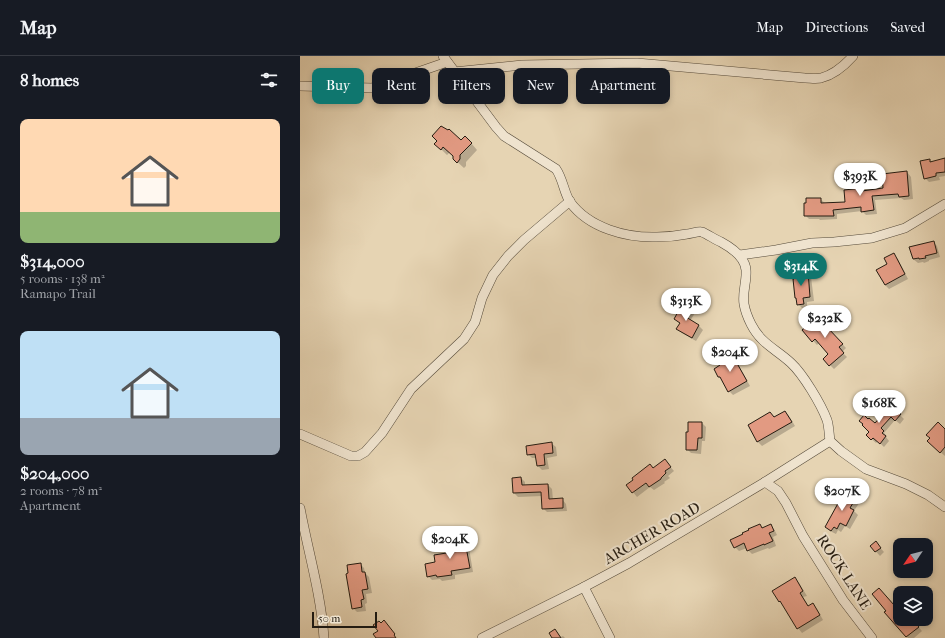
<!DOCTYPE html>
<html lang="en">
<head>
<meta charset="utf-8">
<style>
	:root { --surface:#171b24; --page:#20242c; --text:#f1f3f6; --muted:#9ea1a6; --line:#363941; --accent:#0f766e }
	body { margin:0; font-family:"IM FELL French Canon",serif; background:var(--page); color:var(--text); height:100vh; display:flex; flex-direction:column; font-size:15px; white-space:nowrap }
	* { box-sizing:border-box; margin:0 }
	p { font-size:13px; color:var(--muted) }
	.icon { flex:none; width:22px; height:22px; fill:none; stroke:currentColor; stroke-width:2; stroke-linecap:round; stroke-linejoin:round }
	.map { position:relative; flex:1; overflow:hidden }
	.drawer { display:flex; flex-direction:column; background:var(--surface); width:300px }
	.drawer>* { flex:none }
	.guide { position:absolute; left:12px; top:12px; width:380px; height:36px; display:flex; gap:8px }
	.needle { width:26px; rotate:235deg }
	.controls { position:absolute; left:593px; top:482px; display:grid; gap:8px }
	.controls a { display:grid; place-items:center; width:40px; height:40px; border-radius:8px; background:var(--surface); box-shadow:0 2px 6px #0003; font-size:20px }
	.scale { position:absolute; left:12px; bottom:10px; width:65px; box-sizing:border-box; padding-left:4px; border:2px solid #251c11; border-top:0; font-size:11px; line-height:14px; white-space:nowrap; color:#251c11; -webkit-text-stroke:3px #efe3ce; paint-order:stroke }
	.price { position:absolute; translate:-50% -34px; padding:0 9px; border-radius:14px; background:#fff; color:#222; font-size:13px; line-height:26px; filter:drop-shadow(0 1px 2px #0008) }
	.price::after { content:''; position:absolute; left:50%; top:24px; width:12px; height:9px; margin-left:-6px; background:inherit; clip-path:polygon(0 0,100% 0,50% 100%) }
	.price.selected { background:var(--accent); color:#fff }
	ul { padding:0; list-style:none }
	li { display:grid; align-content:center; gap:8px; height:212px; padding:0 20px }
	li span { display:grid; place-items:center; height:124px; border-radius:8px; color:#555 }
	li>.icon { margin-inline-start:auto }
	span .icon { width:72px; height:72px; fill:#fffc; stroke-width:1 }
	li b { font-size:17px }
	h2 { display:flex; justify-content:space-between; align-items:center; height:48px; padding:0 20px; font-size:17px }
	.pill { padding:0 14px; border-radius:8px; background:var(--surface); box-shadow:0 2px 6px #0003; font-size:14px; line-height:36px }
	.pill.selected { background:var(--accent); color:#fff }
	header { display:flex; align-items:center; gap:24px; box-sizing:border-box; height:56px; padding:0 20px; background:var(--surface); border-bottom:1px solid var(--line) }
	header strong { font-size:19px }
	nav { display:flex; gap:22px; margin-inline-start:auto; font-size:14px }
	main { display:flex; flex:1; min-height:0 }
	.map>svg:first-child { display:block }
</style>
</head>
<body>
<header>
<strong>Map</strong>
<nav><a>Map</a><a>Directions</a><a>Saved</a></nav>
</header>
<main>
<section class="drawer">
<h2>8 homes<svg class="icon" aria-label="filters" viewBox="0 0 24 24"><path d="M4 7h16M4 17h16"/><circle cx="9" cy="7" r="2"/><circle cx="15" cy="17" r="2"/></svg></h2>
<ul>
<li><span style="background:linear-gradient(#ffd9b3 75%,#8fb573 0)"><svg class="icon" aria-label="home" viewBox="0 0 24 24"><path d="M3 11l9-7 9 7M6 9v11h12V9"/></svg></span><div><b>$314,000</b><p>5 rooms · 138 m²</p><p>Ramapo Trail</p></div></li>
<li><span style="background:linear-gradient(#bfe0f5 70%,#9aa5b1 0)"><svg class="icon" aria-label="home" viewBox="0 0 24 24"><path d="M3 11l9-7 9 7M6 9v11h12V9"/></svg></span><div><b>$204,000</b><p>2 rooms · 78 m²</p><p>Apartment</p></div></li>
</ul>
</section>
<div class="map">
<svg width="645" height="582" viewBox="0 0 645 582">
	<rect width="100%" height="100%" fill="#e6d4b3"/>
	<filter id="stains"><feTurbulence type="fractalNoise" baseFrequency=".005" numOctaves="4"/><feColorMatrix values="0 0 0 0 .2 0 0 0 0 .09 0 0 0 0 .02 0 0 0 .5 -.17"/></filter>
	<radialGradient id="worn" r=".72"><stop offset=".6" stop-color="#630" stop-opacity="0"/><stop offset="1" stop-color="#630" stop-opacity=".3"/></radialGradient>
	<!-- shadow -->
	<g fill="#0003">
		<path d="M171 87 177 94 166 106V110L164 112 154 103V100L150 96 147 99 136 88Z"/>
		<path d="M629 104 632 106 645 104V120L639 121 640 124 629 126 625 122Z"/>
		<path d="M607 116 611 121 613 143 604 144 601 142 575 144 577 158 566 159 562 155 537 158V163L520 164 519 163H509L505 159 520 143 525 147V148L546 147 562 133 564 136 585 133Z"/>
		<path d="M633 186 637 190 640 201 629 204V205L624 207 623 206 618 207 613 203Z"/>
		<path d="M594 199 598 203 608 223 589 233 585 229 577 214 589 208Z"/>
		<path d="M507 216 511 221 514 245 507 246V252H502L498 248 497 244 496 242Z"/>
		<path d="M391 253 395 257 390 265 399 270 403 274 396 285 382 277 377 273 380 268 375 263Z"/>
		<path d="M525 261 535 272 531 276 546 292 542 296 547 301 534 313 524 303 529 298 519 287 517 289 503 274 517 268Z"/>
		<path d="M429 298 438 308 450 330 433 339 429 335 423 324 419 321 422 309Z"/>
		<path d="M591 350 604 363 600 368 595 364 584 377 587 380 586 381 589 385 584 391 578 385 576 387 567 379 570 376 568 364 575 368Z"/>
		<path d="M485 356 489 360 495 370 462 390 458 386 449 370 475 362Z"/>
		<path d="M402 367 406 371 405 385H402L401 398 391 397 387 393Z"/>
		<path d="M645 374V400L632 389Z"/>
		<path d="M251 387 256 391 257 400 247 402 249 413 242 414 238 410 236 402H232L228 398Z"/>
		<path d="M365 405 374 415 368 420 370 422 364 426 365 427 354 434 350 431 337 441 328 430 350 409 354 412Z"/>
		<path d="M221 422 225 426V430L248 429 252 433 253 444 262 443 266 448 267 455 247 456 243 452 242 440 218 441 214 437Z"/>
		<path d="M555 443 559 447 554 455 558 459 550 473 545 470 541 476 538 474 536 478 530 475 526 471Z"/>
		<path d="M460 469 463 472 470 469 474 473 477 479 473 481 476 490 469 493 468 492 452 498 448 494 447 492 439 495 435 491 444 479Z"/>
		<path d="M163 476 167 480 173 516 155 519V523L142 525 140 523 132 524 128 520 160 496Z"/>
		<path d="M576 487 584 496 580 500 571 490Z"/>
		<path d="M60 508 64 512 65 517 69 521 72 537 66 538 67 547 65 548 66 555 57 556 53 552Z"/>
		<path d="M495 523 499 527 507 540 503 541 509 551 513 549 517 553 523 564 502 577 498 572 484 549 480 546 474 536Z"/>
		<path d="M600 545V563H611L622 575 614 582H608L586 556Z"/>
		<path d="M255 574 261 581 263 580 265 582H253Z"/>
	</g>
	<!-- building -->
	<g fill="#e29a82" stroke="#251c11">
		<path d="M141 70 148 74 149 73 161 84 165 80 172 87 160 99V103L157 107 153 103V100L143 91 141 94 134 88 137 85 132 80Z"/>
		<path d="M645 102V116L636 117V120L624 123 620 105 630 103V106Z"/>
		<path d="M607 115 609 140 599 141 598 138 572 140 574 154 561 156V151L533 154 534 160H504V147H506V142H521V147L545 146 544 134 562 132V135L583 132 582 118Z"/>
		<path d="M634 185 637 197 625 200 626 202 619 203V202L613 203 609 191Z"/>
		<path d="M594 197 605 218 585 229 576 214 587 208 584 202Z"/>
		<path d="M508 215 510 241 503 242 504 248 497 249 496 242H495L493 223H494L493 217Z"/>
		<path d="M383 247 392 252 386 261 399 269 392 282 376 273 380 267 374 263Z"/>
		<path d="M525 259 532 267 527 271 543 288 539 291 544 297 529 310 523 303 528 298 515 283 512 286 502 274 514 264 517 267Z"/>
		<path d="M429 297 433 303 434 302 447 325 428 336 420 321H418L414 313 420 309 418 304Z"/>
		<path d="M591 349 601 358 595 365 591 361 581 372 584 375 582 377 586 380 580 388 573 382 571 384 566 379 569 376 562 369 563 368 559 365 564 359 568 363 569 362 575 367Z"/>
		<path d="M485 355 492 366 457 386 448 369 470 356 474 361Z"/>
		<path d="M388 366H402V382H398L397 394H386V376H388Z"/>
		<path d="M638 366 645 373V391L640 397 627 385 630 382 626 379Z"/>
		<path d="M252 386 253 397 244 398 245 409 237 410 235 398 227 399 226 390Z"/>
		<path d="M365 403 371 411 365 415 366 417 361 422V423L349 431 346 427 332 437 326 429 333 424 332 422 350 408 353 412Z"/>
		<path d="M221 421 222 429 248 428 249 443 263 442V452L242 453 241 436 213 437 212 422Z"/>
		<path d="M546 436 556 442 550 452 554 454 546 470 540 467 537 473 534 471 531 475 525 471 541 442 542 443Z"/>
		<path d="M460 468 462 472 471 468 474 475 469 477 473 485 464 489V488L447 495 444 487 434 492 430 484 443 478 442 477 449 474 448 473Z"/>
		<path d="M163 475 170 512 151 515 152 519 137 521 136 519 127 521 125 508 135 506 134 499 159 495 156 476Z"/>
		<path d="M576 485 581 492 575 496 570 490Z"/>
		<path d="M61 507 62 516H65L68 533 62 534 64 543 61 544 62 551 52 553 46 518 48 517 47 509Z"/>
		<path d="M495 521 503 535 500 537 508 550 513 547 520 559 497 573 480 545 479 546 472 535Z"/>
		<path d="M579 532 594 549 600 543V563H612L619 571 606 581 584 556 586 555 572 538Z"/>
		<path d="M84 564 95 578 94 579 96 582H76L73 578 78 575 73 569 79 565 81 567Z"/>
		<path d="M255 573 261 582H252L249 577Z"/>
	</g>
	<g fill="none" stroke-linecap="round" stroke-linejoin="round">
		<defs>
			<g id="minor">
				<path d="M143 0 196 71 204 80 256 113C263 123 264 137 270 146 289 172 326 182 357 181 367 181 377 180 387 178 391 178 398 175 402 176 407 178 416 184 421 186 432 192 445 201 446 214 447 225 442 237 444 248 445 254 448 262 451 268 461 288 476 293 491 307 503 318 521 348 527 364 529 370 529 378 530 385L541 395 566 413 606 428 628 439 645 451"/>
				<path d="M154 16 222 9 337 7 505 22C510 22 516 23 521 22 533 19 545 9 553 0"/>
				<path d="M0 30 72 32 147 6"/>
				<path d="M440 199 476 194 512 187 534 186 572 182 605 172 645 148"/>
				<path d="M0 378 51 400H58L65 396 82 377 111 333 164 283 175 266 182 242 193 219 208 200 224 184 270 145"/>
				<path d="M465 426 478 435 486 447 503 480 543 544 572 582"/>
				<path d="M0 452C8 495 21 538 24 582"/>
				<path d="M284 531 310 582"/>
				<path d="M182 582 284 531 329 507 465 426 530 385"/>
			</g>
		</defs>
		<!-- minor casing -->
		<use href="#minor" stroke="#554a3a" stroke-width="10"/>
		<!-- minor -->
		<use href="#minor" stroke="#efe3ce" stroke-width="9"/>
	</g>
	<g text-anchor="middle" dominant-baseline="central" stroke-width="4" stroke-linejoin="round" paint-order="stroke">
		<!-- street labels -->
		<g font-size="15" fill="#251c11" stroke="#efe3ce">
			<text transform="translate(352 477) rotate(-30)">ARCHER ROAD</text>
			<text transform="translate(544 516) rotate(57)">ROCK LANE</text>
		</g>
	</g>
	<rect width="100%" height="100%" filter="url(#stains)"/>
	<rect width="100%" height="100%" fill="url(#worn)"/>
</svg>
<div class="controls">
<a><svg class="needle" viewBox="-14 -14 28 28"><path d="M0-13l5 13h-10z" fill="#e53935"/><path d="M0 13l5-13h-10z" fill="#9ea1a6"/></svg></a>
<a><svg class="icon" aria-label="layers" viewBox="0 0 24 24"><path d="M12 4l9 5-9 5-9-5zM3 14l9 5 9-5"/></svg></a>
</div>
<div class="scale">50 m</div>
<b class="price" style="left:560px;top:141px">$393K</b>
<b class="price selected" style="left:501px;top:231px">$314K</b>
<b class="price" style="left:386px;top:266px">$313K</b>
<b class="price" style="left:525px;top:283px">$232K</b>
<b class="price" style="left:430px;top:317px">$204K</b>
<b class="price" style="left:579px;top:368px">$168K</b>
<b class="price" style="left:542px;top:456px">$207K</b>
<b class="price" style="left:150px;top:504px">$204K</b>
<div class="guide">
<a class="pill selected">Buy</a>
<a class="pill">Rent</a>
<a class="pill">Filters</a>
<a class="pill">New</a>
<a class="pill">Apartment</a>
</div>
</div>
</main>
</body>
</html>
